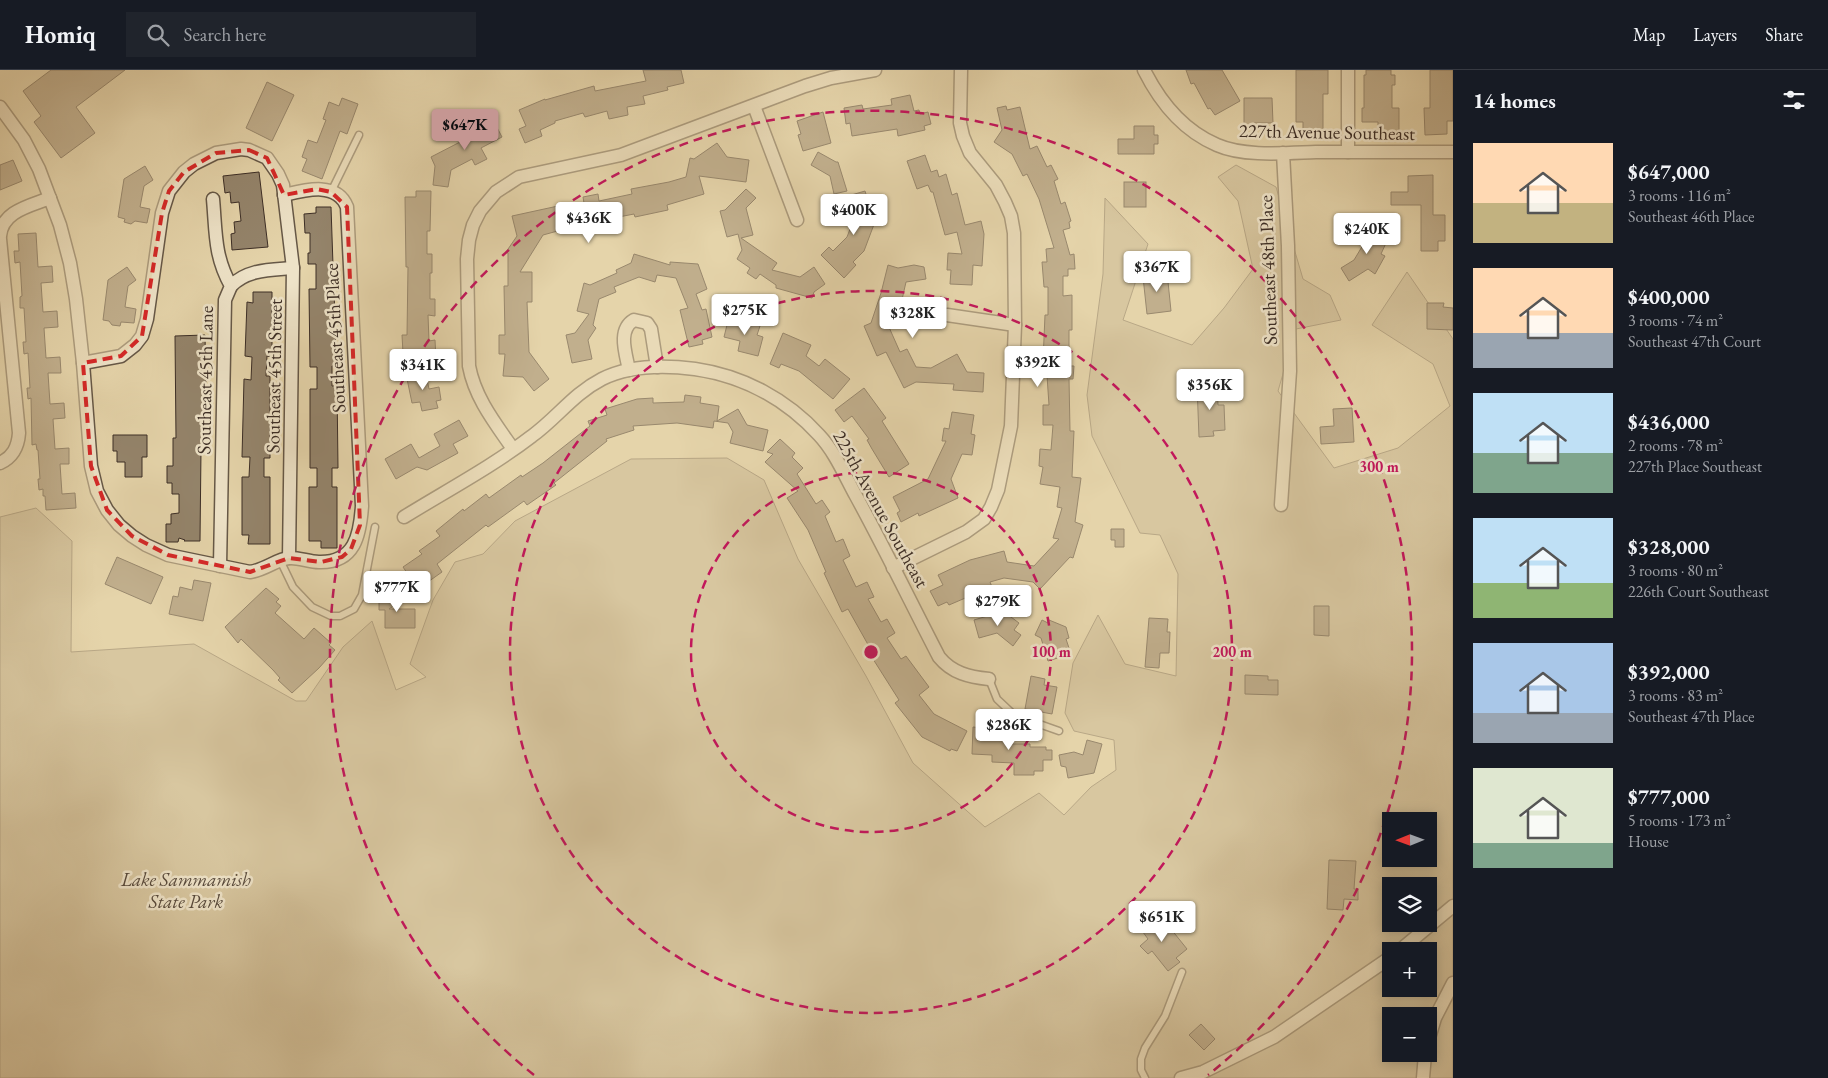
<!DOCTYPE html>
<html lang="en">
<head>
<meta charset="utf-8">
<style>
	:root { --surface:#171b24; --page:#20242c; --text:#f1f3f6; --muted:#9ea1a6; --line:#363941; --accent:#c59692 }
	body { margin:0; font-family:"EB Garamond",serif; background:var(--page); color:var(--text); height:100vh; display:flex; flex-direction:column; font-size:19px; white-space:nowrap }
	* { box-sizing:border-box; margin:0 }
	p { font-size:16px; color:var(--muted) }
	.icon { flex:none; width:28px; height:28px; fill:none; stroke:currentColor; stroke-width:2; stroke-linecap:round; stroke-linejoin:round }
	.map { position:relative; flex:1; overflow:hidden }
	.panel { display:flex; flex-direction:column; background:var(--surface); width:375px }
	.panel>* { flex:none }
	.needle { width:32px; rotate:269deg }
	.buttons { position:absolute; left:1382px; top:742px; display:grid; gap:10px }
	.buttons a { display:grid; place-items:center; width:55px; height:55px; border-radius:0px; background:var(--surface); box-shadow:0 2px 12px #0003; font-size:25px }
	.price { position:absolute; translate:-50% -42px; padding:0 11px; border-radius:5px; background:#fff; color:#222; font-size:16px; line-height:32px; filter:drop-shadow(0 1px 2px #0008) }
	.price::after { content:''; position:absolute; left:50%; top:30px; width:15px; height:11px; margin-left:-8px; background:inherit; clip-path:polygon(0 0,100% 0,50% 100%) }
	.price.selected { background:var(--accent); color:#111 }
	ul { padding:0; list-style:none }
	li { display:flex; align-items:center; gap:15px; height:125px; padding:0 20px }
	li span { display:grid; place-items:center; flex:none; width:140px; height:100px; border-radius:0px; color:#555 }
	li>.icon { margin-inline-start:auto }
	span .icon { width:60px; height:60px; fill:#fffc; stroke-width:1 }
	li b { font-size:21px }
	h2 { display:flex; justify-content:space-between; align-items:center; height:60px; padding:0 20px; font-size:21px }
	header { display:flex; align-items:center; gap:30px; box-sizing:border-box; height:70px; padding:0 25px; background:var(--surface); border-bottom:1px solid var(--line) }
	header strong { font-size:24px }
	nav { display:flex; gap:28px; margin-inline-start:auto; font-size:18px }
	.search { width:350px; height:45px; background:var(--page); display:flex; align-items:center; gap:12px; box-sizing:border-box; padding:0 18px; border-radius:0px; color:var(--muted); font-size:19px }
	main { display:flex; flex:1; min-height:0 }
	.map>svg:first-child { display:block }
</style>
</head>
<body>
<header>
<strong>Homiq</strong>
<div class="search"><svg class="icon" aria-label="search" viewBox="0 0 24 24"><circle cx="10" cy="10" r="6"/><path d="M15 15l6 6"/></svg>Search here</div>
<nav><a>Map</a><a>Layers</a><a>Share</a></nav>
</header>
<main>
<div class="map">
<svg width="1453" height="1008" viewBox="0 0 1453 1008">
	<rect width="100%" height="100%" fill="#e5d4aa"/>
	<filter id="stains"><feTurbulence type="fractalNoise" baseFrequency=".004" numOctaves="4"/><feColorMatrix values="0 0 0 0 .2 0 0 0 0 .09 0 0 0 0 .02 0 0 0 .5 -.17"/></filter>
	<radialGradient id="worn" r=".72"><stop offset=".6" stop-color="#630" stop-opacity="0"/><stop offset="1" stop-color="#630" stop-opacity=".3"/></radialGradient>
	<!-- green -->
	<path fill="#c8b894" stroke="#82735d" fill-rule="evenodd" d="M1236 95 1276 117 1303 209 1330 225 1341 250 1296 259 1278 321 1334 398 1398 378 1450 336 1433 294 1372 255 1407 202 1453 269V1008H0V447L36 438 72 471 71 582 194 574 296 631H306L343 577 372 551 396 620 426 607 410 594 433 530 455 492 483 484 515 451 631 389 727 388 764 410 798 489 866 606 913 693 985 757 1039 723 1064 745 1091 717 1116 700 1114 670 1074 661 1065 643 1073 593 1098 545 1125 594 1176 606 1178 504 1160 465 1140 463 1092 366 1087 325 1103 204 1105 128 1148 174 1123 250 1192 275 1224 238 1253 199 1238 131 1218 107ZM1391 751H1429V789H1391ZM1391 816H1429V854H1391ZM1391 881H1429V919H1391ZM1391 946H1429V984H1391Z"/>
	<!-- building -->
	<g fill="#94846b" stroke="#3c2e26">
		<path d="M51 0H125L76 37 95 63 61 88 34 52 41 46 23 21Z"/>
		<path d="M643 0H681L684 13 667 17 668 20 643 26 645 34 627 37 628 45 609 49 607 41 585 47 583 43 555 51V53L540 60 542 66 525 73 519 59 526 56 519 40 545 29V30L594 16 595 21 646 11Z"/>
		<path d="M1186 0H1222L1240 31 1215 45 1210 38 1208 39 1194 13 1191 14Z"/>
		<path d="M1296 0H1328V24H1323V66H1303V52H1296Z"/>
		<path d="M1366 0H1391V5H1395V15H1392V38H1399V64L1378 65V52H1362V38H1364V5H1366Z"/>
		<path d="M1430 0H1453V51H1447V64L1425 65 1424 38H1430Z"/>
		<path d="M267 12 294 25 272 71 246 58Z"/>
		<path d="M910 25 914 41 919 40 920 44 928 42 931 54 924 56 925 60 898 66 897 59 852 66 850 53 846 54 844 38 862 35 863 39 892 35 891 29Z"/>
		<path d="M342 28 358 34 347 64 340 61 322 109 302 101 307 89 302 87 308 70 317 73 326 50 323 49 329 32 339 36Z"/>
		<path d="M1244 28H1272L1273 53H1254V58H1244Z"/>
		<path d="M1006 36 1007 40 1020 37 1030 79 1037 76 1047 97 1051 95 1058 109 1054 111 1061 134 1065 132 1071 151 1069 152 1070 158 1063 160 1070 185 1074 184 1075 199H1068V206H1063V226L1072 225V260H1069V296H1074L1073 309H1069L1070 361H1074L1072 407 1081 408 1075 452 1083 455 1073 488 1070 487 1040 519 1033 512 1004 508 990 512 992 517 969 524 970 526 949 535 947 532 938 536 930 521 943 515 938 505 970 490 1004 481 1007 492 1034 496 1059 469 1053 468 1062 438 1057 437 1060 417 1040 414 1043 397 1039 396 1040 379 1051 380 1053 355H1043V335H1049L1046 291H1043L1045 245H1048V217H1044L1042 192H1047L1046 179 1054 178 1039 129 1027 104 1023 106 1012 84 994 72 1002 60 997 38Z"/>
		<path d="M823 42 831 73 803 81 798 65 801 64 797 51Z"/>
		<path d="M492 48 502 67 481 78 487 89 475 95 472 89 451 100 448 117 433 115 435 96 431 87 462 71 459 65Z"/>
		<path d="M1134 56H1154V65H1158V74H1154V84H1118V69H1134Z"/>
		<path d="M717 73 727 87 749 90 746 112 699 106 704 124 667 135 668 140 635 147 634 144 583 154 543 165 520 202H532V232H527L529 282 549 309 534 321 523 307 503 306 505 284H499V265H505L504 216H508V183L506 182 517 166 512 146 558 136V139L584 133 583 127 598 124 599 131 632 124 631 119 669 112 686 107 690 88 694 89Z"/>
		<path d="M818 82 836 92H838L847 121 834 124 830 106 811 95Z"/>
		<path d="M925 85 931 102 937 100 939 107 946 104 952 125 957 123 965 155 981 151 984 164 982 196 973 195 972 215 950 214 951 200H947L948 183 962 184 957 162 945 165 933 122H931L928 115 917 119 907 91Z"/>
		<path d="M13 90 22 111 0 120V95Z"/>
		<path d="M145 96 153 110 144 116 140 137 150 139 147 153 135 151 131 154 124 152 125 149 118 147 124 109Z"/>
		<path d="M259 102 268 177 232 180 231 164 235 163 234 152 241 151 239 132 231 133 230 122 225 123 223 106Z"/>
		<path d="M1433 105V145H1445V171H1438V181H1421V135H1391V122H1408V106Z"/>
		<rect x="1124" y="112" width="22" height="25"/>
		<path d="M746 119 756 128 746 138 753 165 741 168 777 193 772 200 800 207 814 197 825 214 814 222 812 228 776 218V215L760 204 756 209 747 203 750 198 737 189 742 180 738 164 727 167 720 141 725 140Z"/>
		<path d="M416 121H431L430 161H427V184H432V203H430V229H435V246L428 245 429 271 435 270 436 289 420 290 419 282 403 283 402 265H407L408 197H406L405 127H416Z"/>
		<path d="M865 121 870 137 879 141 864 181 853 192 856 195 844 208 821 185 829 177 833 181 847 167 855 146 848 126Z"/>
		<path d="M316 137H331L333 195H331V217H334L336 296H332V316H337L338 398H332V417H337V478H321V471H309V417H317V398H310V319H317V297H310L309 219H316V194H308V183H310V163H305L304 144 316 143Z"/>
		<path d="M1371 156 1383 163 1379 169 1386 173 1381 184 1385 186 1375 204 1368 199 1349 211 1341 198 1354 190 1363 175 1365 168 1363 165 1366 158Z"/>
		<path d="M36 163 38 197 52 196 53 212 41 213 43 242 57 241 58 257 44 258 46 288 60 287 61 303H48L50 334 64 333 65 348 53 349 55 379 69 378V394H60L62 424 75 423 76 438 46 440 45 426H43V419L39 420 38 409H40L38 380H37L36 374 32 375 31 328 28 329 27 318H30L28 283 24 284 23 272H26L24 238H20V227L22 226 20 192 15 193 14 181H19L18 164Z"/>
		<path d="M634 184 670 195V192L698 194 707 219 696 224 702 240 706 239 712 267 702 270 703 274 689 277 680 240 688 238 676 208 657 205 655 212 639 207 614 217 616 222 599 229 593 255 596 258 588 270 592 289 572 293 566 265 575 263 589 244 577 241 584 213 590 215 617 203 616 200 631 193Z"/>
		<path d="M888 195 898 198 914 195 924 197 926 209 906 212 901 234 896 233 888 255 900 282 907 279 916 297 931 298 957 284 967 302 984 303 983 322 953 320 954 314 916 312 904 318 886 282 877 286 864 256 871 253 881 223Z"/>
		<path d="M127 197 136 210 128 216 125 237 136 239 134 253 121 252 120 256 112 255 109 251 103 250 108 210Z"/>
		<path d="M1167 202 1171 241 1147 244 1143 207 1152 206 1151 203Z"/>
		<path d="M253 222H272V287L267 286 266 306H270V388H264V407H270V474H248L249 465H242V407H249L250 387H242L244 309 251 310 252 287 245 286 247 232 253 233Z"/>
		<path d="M1427 233H1444L1443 237 1453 238V260L1427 259Z"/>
		<path d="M729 247 760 256 757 265 763 267 758 286 738 281 740 271 724 267Z"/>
		<path d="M783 263 811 275 806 286 819 296 825 289 850 309 833 329 799 301 781 294 779 298 770 294Z"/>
		<path d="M205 265 206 315H204L205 380H201L200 471H184L185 470 179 468 178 472H166V454H171V444L179 443V424H172V413H167V396H173V368H176L175 266Z"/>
		<path d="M425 299 429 319 439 317 441 330 436 331 438 338 422 341 420 332 412 333 406 304 414 303 413 301Z"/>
		<path d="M1217 314 1218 335H1224L1225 360 1213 361 1214 366 1199 367 1197 315Z"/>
		<path d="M864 318 886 348 882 351 909 394 889 407 872 379 867 370 869 369 852 346 844 352 835 340Z"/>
		<path d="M685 325 701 327 700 333 719 336 717 351 738 339 747 355 768 360 763 381 730 373 733 362 728 353 714 351 713 358 677 353 633 356 634 360 606 369 607 371 554 413 556 415 527 435 524 431 488 457 486 455 437 494 442 502 418 519 403 497 422 484 419 481 440 466 436 461 463 439 464 441 486 424 489 428 521 405 522 407 543 393 590 356 588 351 607 345 605 339 637 329 653 328V333L684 332Z"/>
		<path d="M1352 338 1354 372 1321 374 1320 357 1334 356 1333 339Z"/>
		<path d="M952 342 974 345 971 364 975 365 972 385 962 384 951 409 958 428 919 446 918 443 901 452 897 443 900 441 893 427 928 409 946 371H942L944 358 949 359Z"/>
		<path d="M459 350 468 366 453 374 458 383 427 400 417 397 396 409 385 389 411 374 419 388 440 376 434 364Z"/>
		<path d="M113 365H147V387H142V407H125V392H117V381H113Z"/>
		<path d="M780 369 795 383 792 387 803 398 797 404 816 434 822 430 830 442 825 446 836 472 843 469 850 486 843 490 856 517 867 512 874 527 868 529 881 552 887 549 895 563 887 568 901 589 906 586 929 617 919 625 934 644 967 661 957 681 951 679 950 681 922 667 895 633 899 630 873 589 875 587 848 539 842 542 824 503 826 502 808 460 787 428 798 421 765 392 773 384 767 382Z"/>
		<path d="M1111 459H1124V477H1115V470H1111Z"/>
		<path d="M117 487 163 507 151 534 105 514Z"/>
		<path d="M194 510 211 513 203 551 169 544 173 526 178 527 180 517 192 520Z"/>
		<path d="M266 518 279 529 276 532 281 536 275 543 304 569 314 558 331 573 329 575 335 580 319 598 292 623 278 610 280 608 273 600 241 569 238 573 225 557Z"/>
		<path d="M379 526H408L389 539H415V558H385V540H379Z"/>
		<path d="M1314 536H1329V566L1314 565Z"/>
		<path d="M999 538 1019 553 1014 560 1021 565 1013 576 997 563 979 568 974 550 994 544Z"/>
		<path d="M1149 548 1168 549 1167 562H1170L1169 583H1160L1159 598 1145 597Z"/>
		<path d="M1042 550 1048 553 1049 550 1066 557 1069 568 1066 569 1069 578 1063 580 1064 586 1048 591 1041 568 1035 565Z"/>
		<path d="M1245 605 1268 606V610H1278V625L1245 624Z"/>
		<path d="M1031 606 1045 609 1044 615 1057 617 1052 644 1025 639Z"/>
		<path d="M973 657 1010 661 1009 674H1030V677H1046V680H1052V690H1043V701H1034V705H1014V693L992 692V685L972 684Z"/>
		<path d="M1087 670 1102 674 1094 703 1068 708 1066 697 1061 696 1059 685 1074 682 1083 685Z"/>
		<path d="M1329 790 1356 791 1354 819H1358V830L1344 829 1343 840 1327 839Z"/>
		<path d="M1155 846 1164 857 1167 854 1187 879 1176 888 1180 892 1168 901 1152 881 1148 884 1140 876 1148 869 1140 858Z"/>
		<path d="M1201 954 1215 969 1204 980 1189 965Z"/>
	</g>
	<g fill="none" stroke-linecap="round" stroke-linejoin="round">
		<defs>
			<g id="service">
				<path d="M331 122 359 65"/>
				<path d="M280 490 293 517 312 537 331 546H340L354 539 362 525 375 457"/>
				<path d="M989 609 997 629 1014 645 1059 661"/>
				<path d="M1145 1008 1141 1000V989L1145 978 1165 946 1182 902"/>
			</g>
			<g id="minor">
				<path d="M1144 0C1160 32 1184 61 1217 75 1244 87 1286 83 1316 82 1361 82 1407 82 1453 82"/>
				<path d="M754 36 797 150"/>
				<path d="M0 37 24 70 39 99 60 155 70 193 76 229 83 293 91 396 97 421 107 440 119 455 132 466 146 475 168 485 250 502C265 500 277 489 289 488 298 487 309 492 319 492 355 493 360 465 362 436L347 137C337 111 305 120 284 125"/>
				<path d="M1348 82V0"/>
				<path d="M213 129C216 162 214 186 231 216L225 230 220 496"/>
				<path d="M0 166C2 141 30 136 50 128"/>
				<path d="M0 169 19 363C18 377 13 387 0 393"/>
				<path d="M231 216C247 199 271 200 293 198"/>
				<path d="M947 245 1015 255"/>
				<path d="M83 293 121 286 135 275 142 266 147 249 162 143 169 121 184 102 194 94 216 83 241 79 249 80 267 88 278 104 283 115 293 198 289 488"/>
				<path d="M629 300C626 284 617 260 634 250L647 253 651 259 657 297"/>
				<path d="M513 379C495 353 475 328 469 296L467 189 469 170 473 155 480 141 496 122 519 107 621 85 805 16 831 8 875 0"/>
				<path d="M1281 435 1290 301 1288 176 1283 83"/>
				<path d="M404 447C446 421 493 396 532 366 557 348 573 324 602 309 630 295 664 295 695 299 743 306 786 329 819 365 835 382 845 406 856 426 885 479 911 533 939 587 952 603 969 607 989 609"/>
				<path d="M893 498 966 462 984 449 991 437 998 420 1011 356 1015 255 1014 163 1011 146 1005 132 996 115 970 83 963 66 960 53 961 0"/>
				<path d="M1399 881 1453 836"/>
				<path d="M1429 968 1435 948 1453 913"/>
				<path d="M1181 1008 1203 1002 1274 967 1391 887"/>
				<path d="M1423 1008 1425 984"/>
			</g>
		</defs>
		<!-- service casing -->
		<use href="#service" stroke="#665847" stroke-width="9"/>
		<!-- minor casing -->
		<use href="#minor" stroke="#665847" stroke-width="15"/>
		<!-- service -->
		<use href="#service" stroke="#eee3c8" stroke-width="6"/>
		<!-- minor -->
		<use href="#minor" stroke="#eee3c8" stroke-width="12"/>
	</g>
	<!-- marked area -->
	<path d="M0 0H1453V1008H0ZM249 80 267 88 284 125 317 119 331 122 347 137 360 455 351 479 342 487 321 492 289 488 250 502 168 485 132 466 107 440 91 396 83 293 121 286 142 266 162 143 169 121 184 102 216 83Z" fill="#e5d4aa" fill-opacity=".55" fill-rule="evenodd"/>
	<path fill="none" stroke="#d62828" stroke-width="4" stroke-dasharray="10 6" stroke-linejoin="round" d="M249 80 267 88 284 125 317 119 331 122 347 137 360 455 351 479 342 487 321 492 289 488 250 502 168 485 132 466 107 440 91 396 83 293 121 286 142 266 162 143 169 121 184 102 216 83Z"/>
	<!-- distance rings -->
	<g fill="none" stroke="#c2185b" stroke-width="2.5" stroke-dasharray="9 6">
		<circle cx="871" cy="582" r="180"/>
		<circle cx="871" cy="582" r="361"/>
		<path d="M534 1005A541 541 0 1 1 1208 1005"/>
	</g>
	<g text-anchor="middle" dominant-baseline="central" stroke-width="5" stroke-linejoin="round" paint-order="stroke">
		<!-- street labels -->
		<g font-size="19" fill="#3c2e26" stroke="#eee3c8">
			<text transform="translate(1327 62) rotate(1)">227th Avenue Southeast</text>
			<text transform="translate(1268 200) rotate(-92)">Southeast 48th Place</text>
			<text transform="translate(335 268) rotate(-93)">Southeast 45th Place</text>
			<text transform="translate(274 306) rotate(-89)">Southeast 45th Street</text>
			<text transform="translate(205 310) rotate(-89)">Southeast 45th Lane</text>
			<text transform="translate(881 439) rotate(61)">225th Avenue Southeast</text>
		</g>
		<!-- park labels -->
		<g font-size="19" font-style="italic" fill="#584a3c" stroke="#eee3c8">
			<text x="186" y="809">Lake Sammamish<tspan x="186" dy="22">State Park</tspan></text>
		</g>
	</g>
	<circle cx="871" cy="582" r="8" fill="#c2185b" stroke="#eee3c8" stroke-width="2.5"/>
	<g font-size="15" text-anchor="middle" font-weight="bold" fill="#c2185b" stroke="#eee3c8" stroke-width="5" stroke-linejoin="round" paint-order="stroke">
		<text x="1379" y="402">300 m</text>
		<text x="1051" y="587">100 m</text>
		<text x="1232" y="587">200 m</text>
	</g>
	<rect width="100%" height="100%" filter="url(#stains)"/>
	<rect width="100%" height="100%" fill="url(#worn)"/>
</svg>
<div class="buttons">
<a><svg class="needle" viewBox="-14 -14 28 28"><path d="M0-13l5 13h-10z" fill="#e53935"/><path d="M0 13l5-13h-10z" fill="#9ea1a6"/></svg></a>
<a><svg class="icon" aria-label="layers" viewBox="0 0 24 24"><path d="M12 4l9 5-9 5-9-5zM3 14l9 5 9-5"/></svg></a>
<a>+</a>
<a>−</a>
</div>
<b class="price selected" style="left:465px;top:81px">$647K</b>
<b class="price" style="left:854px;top:166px">$400K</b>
<b class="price" style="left:589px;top:174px">$436K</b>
<b class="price" style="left:1367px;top:185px">$240K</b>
<b class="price" style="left:1157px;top:223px">$367K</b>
<b class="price" style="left:745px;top:266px">$275K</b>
<b class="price" style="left:913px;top:269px">$328K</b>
<b class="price" style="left:1038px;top:318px">$392K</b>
<b class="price" style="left:423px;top:321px">$341K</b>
<b class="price" style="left:1210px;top:341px">$356K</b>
<b class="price" style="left:397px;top:543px">$777K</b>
<b class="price" style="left:998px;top:557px">$279K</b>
<b class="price" style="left:1009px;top:681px">$286K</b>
<b class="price" style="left:1162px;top:873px">$651K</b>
</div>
<section class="panel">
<h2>14 homes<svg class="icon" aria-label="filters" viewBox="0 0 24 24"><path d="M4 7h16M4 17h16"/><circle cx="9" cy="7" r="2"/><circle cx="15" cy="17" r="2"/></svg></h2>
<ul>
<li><span style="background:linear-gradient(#ffd9b3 60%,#c2b280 0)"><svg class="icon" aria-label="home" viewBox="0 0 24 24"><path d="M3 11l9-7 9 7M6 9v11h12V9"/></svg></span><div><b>$647,000</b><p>3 rooms · 116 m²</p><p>Southeast 46th Place</p></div></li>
<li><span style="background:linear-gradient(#ffd9b3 65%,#9aa5b1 0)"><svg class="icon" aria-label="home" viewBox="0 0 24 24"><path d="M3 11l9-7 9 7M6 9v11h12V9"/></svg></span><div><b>$400,000</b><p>3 rooms · 74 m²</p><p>Southeast 47th Court</p></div></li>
<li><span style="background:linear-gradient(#bfe0f5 60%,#7fa58c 0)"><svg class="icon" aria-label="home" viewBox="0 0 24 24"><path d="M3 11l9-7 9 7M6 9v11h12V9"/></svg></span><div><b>$436,000</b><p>2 rooms · 78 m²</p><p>227th Place Southeast</p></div></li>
<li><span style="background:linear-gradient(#bfe0f5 65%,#8fb573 0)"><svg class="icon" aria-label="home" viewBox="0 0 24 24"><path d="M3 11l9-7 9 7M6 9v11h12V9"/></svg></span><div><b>$328,000</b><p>3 rooms · 80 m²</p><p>226th Court Southeast</p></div></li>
<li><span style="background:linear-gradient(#a9c7e8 70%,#9aa5b1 0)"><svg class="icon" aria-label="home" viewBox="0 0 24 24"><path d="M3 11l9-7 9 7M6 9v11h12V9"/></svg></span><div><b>$392,000</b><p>3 rooms · 83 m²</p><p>Southeast 47th Place</p></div></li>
<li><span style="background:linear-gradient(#dfe7d0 75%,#7fa58c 0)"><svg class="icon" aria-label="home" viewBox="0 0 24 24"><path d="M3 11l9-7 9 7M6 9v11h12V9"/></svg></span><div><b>$777,000</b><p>5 rooms · 173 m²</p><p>House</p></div></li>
</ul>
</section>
</main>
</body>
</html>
